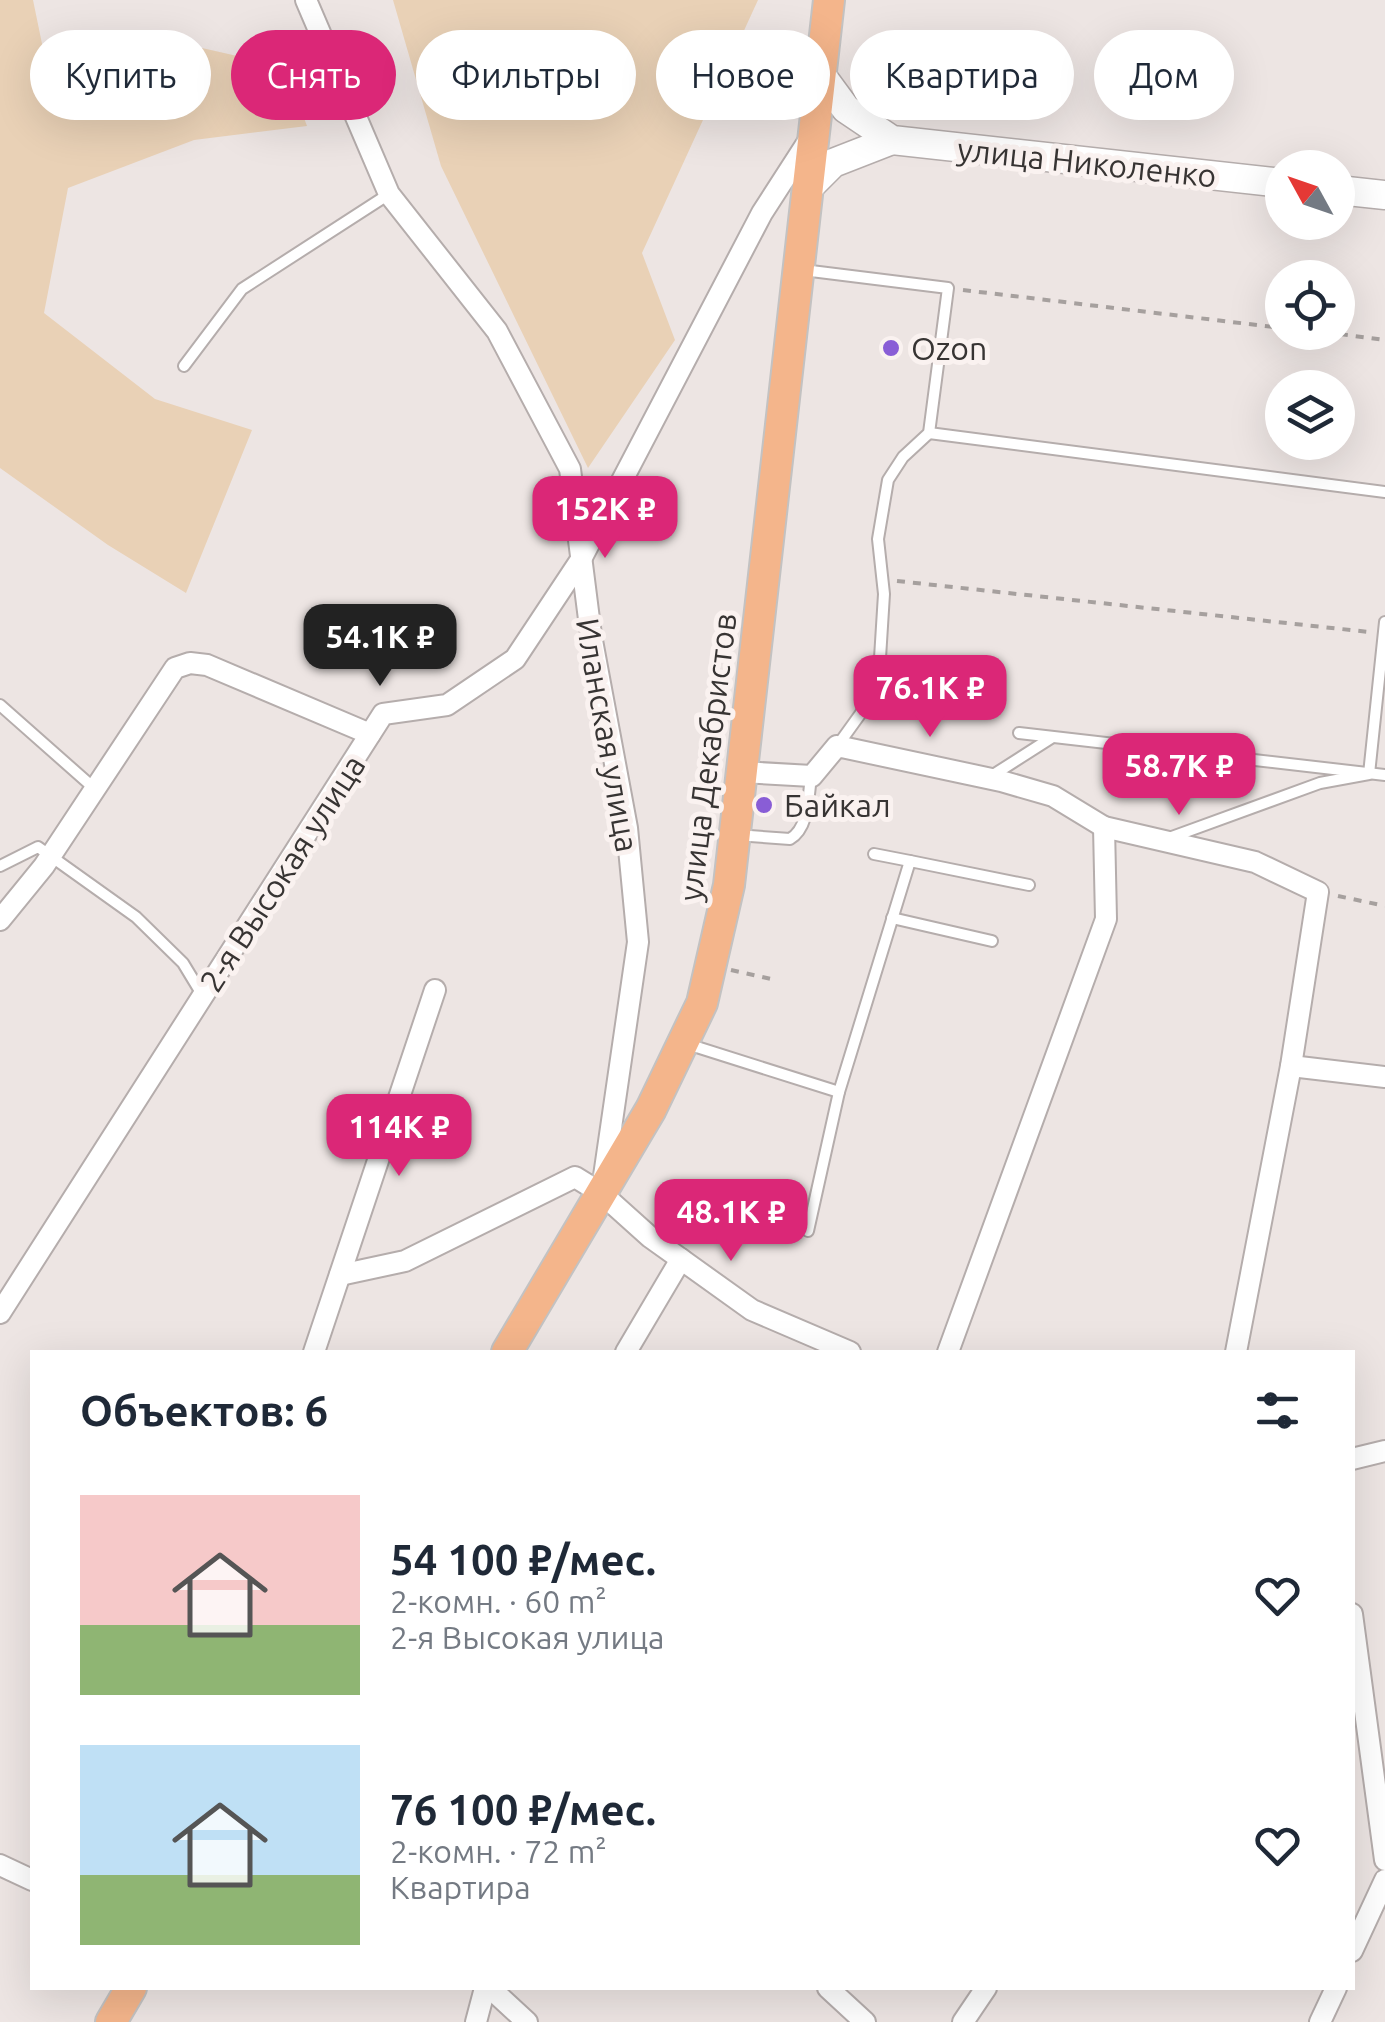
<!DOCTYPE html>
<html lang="ru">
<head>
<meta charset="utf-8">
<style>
	:root { --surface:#fff; --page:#f6f6f7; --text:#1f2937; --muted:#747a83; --accent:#db2777 }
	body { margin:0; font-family:Ubuntu,sans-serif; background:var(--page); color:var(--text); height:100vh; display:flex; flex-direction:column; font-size:38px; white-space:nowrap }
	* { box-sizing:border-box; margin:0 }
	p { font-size:32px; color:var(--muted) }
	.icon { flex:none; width:55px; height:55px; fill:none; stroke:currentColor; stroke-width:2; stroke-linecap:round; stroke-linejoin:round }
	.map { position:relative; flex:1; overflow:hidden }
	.details { position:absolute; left:30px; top:1350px; width:1325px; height:640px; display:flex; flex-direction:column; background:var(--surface); border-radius:0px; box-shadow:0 10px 40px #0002 }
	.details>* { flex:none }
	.banner { position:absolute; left:30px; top:30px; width:1325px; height:90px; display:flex; gap:20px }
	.needle { width:65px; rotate:310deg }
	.buttons { position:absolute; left:1265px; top:150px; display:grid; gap:20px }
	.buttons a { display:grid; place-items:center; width:90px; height:90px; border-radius:50%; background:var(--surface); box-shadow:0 10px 40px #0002; font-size:50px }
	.price { position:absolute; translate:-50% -85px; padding:0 22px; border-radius:20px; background:var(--accent); color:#fff; font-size:32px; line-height:65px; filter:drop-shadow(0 2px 5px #0008) }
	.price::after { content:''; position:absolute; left:50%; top:60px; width:30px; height:22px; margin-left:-15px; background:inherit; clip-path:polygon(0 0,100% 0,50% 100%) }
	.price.active { background:#222; color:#fff }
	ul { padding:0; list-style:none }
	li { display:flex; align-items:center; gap:30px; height:250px; padding:0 50px }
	li span { display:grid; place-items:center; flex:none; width:280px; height:200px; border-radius:0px; color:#555 }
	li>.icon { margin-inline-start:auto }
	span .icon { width:120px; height:120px; fill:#fffc; stroke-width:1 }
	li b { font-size:42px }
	h2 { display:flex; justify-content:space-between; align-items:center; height:120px; padding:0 50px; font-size:42px }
	.tag { padding:0 35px; border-radius:45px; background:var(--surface); box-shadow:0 10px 40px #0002; font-size:35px; line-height:90px }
	.tag.active { background:var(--accent); color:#fff }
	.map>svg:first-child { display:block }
</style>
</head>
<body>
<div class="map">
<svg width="1385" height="2022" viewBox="0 0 1385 2022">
	<rect width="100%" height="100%" fill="#ede5e3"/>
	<!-- green -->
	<g fill="#e9d1b6">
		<path d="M0 0H33L47 68 81 119 202 48 285 67 307 126 194 140 68 188 44 313 155 399 252 430 186 593 108 545 0 468Z"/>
		<path d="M393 0H758L642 253 675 340 588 468 441 166Z"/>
	</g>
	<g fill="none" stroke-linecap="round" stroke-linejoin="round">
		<defs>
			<g id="lane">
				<path d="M803 270 948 288 929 433 903 457 888 480 878 539 884 594 879 674 861 713 838 745"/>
				<path d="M184 366 242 289 389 194"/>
				<path d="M929 433 1385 492"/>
				<path d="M0 705 95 789"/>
				<path d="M1019 733 1385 775"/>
				<path d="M990 777 1051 738"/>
				<path d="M736 835 790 839C809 828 808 797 811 777"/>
				<path d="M1169 838 1320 783 1369 774 1385 622"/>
				<path d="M874 854 910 861"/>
				<path d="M0 866 38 847 136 917 183 963 203 996"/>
				<path d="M892 918 992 941"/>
				<path d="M684 1043 839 1092 910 861 1029 885"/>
				<path d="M808 1231 839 1092"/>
			</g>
			<g id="street">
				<path d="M306 0 389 194 497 331 570 469 591 635 627 828 638 942 604 1176"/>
				<path d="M742 772 812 776 837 746 1001 781 1053 796 1104 827"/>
				<path d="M0 920 44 866 175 668 190 663 207 665 370 734"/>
				<path d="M1291 1066 1385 1077"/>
				<path d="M340 1275 405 1261 575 1177 601 1193 650 1237 752 1310 850 1352"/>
				<path d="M0 1313 383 714 447 705 515 659 580 561 762 213 811 137"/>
				<path d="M314 1352 435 990"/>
				<path d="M626 1352 681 1259"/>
				<path d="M948 1352 1106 919 1104 827 1255 862 1318 892 1291 1066 1236 1352"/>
				<path d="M1352 1459 1385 1451"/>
				<path d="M1352 1614 1385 1860"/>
				<path d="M0 1865 32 1880"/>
				<path d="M1352 1951 1385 1880"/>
				<path d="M490 1988 527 2022"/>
				<path d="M828 1988 865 2022"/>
				<path d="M476 2022 485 1988"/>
				<path d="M963 2022 986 1988"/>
				<path d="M1320 2022 1336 1988"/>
			</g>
			<g id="secondary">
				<path d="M821 75 846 109 892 140 1282 183"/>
				<path d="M809 187 833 163 892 140"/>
				<path d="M1338 190 1385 195"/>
			</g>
			<g id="primary">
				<path d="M507 1352 651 1109 702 1003 729 885 829 0"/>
				<path d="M111 2022 131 1988"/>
			</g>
		</defs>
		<!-- lane casing -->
		<use href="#lane" stroke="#b5adac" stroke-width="14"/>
		<!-- street casing -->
		<use href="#street" stroke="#b5adac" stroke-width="24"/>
		<!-- secondary casing -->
		<use href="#secondary" stroke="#b5adac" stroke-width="31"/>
		<!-- primary casing -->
		<use href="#primary" stroke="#c3c2c2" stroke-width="34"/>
		<!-- path -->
		<g stroke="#a6a09e" stroke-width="4" stroke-dasharray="8 8" stroke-linecap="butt">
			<path d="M963 290 1282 328"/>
			<path d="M1324 332 1385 340"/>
			<path d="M897 581 1369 632"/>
			<path d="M1338 896 1385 906"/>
			<path d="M731 970 771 979"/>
		</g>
		<!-- lane -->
		<use href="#lane" stroke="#fff" stroke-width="10"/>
		<!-- street -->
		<use href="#street" stroke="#fff" stroke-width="20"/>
		<!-- secondary -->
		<use href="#secondary" stroke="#fff" stroke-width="28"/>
		<!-- primary -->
		<use href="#primary" stroke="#f4b58b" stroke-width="30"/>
	</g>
	<!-- markers -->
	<g fill="#895dd6" stroke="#faf2f0" stroke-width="4">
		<circle cx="891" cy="348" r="10"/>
		<circle cx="764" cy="805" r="10"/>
	</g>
	<g text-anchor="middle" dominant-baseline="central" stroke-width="10" stroke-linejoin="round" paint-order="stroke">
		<!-- street labels -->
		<g font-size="32" fill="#373433" stroke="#faf2f0">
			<text transform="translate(1087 162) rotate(6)">улица Николенко</text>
			<text transform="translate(608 735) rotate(80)">Иланская улица</text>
			<text transform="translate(707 757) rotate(-83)">улица Декабристов</text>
			<text transform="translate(282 873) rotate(-57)">2-я Высокая улица</text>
		</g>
		<!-- poi labels -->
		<g font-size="32" fill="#373433" stroke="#faf2f0" text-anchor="start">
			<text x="911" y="348">Ozon</text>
			<text x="784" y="805">Байкал</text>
		</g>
	</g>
</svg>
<div class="buttons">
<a><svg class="needle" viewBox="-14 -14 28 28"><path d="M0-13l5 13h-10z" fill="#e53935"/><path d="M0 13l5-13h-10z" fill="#747a83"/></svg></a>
<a><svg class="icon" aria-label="locate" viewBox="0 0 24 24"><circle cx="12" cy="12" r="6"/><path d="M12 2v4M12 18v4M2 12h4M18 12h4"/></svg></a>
<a><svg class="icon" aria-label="layers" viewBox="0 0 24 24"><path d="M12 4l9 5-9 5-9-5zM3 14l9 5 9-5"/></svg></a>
</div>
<b class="price" style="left:605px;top:561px">152K ₽</b>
<b class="price active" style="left:380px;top:689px">54.1K ₽</b>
<b class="price" style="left:930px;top:740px">76.1K ₽</b>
<b class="price" style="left:1179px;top:818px">58.7K ₽</b>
<b class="price" style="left:399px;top:1179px">114K ₽</b>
<b class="price" style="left:731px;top:1264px">48.1K ₽</b>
<div class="banner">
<a class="tag">Купить</a>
<a class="tag active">Снять</a>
<a class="tag">Фильтры</a>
<a class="tag">Новое</a>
<a class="tag">Квартира</a>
<a class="tag">Дом</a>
</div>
<section class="details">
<h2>Объектов: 6<svg class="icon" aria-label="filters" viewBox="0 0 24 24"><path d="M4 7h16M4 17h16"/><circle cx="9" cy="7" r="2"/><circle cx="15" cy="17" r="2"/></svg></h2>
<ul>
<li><span style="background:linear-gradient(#f6c9c9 65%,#8fb573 0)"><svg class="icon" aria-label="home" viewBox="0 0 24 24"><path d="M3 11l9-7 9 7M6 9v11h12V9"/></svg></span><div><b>54 100 ₽/мес.</b><p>2-комн. · 60 m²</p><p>2-я Высокая улица</p></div><svg class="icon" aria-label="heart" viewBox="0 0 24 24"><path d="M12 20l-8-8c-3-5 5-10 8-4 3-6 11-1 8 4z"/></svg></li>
<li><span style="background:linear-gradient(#bfe0f5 65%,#8fb573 0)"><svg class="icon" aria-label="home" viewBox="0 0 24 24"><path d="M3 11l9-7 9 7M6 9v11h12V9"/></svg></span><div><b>76 100 ₽/мес.</b><p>2-комн. · 72 m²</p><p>Квартира</p></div><svg class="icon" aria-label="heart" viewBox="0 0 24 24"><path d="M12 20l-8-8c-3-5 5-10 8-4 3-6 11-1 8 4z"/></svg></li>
</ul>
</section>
</div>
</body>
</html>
